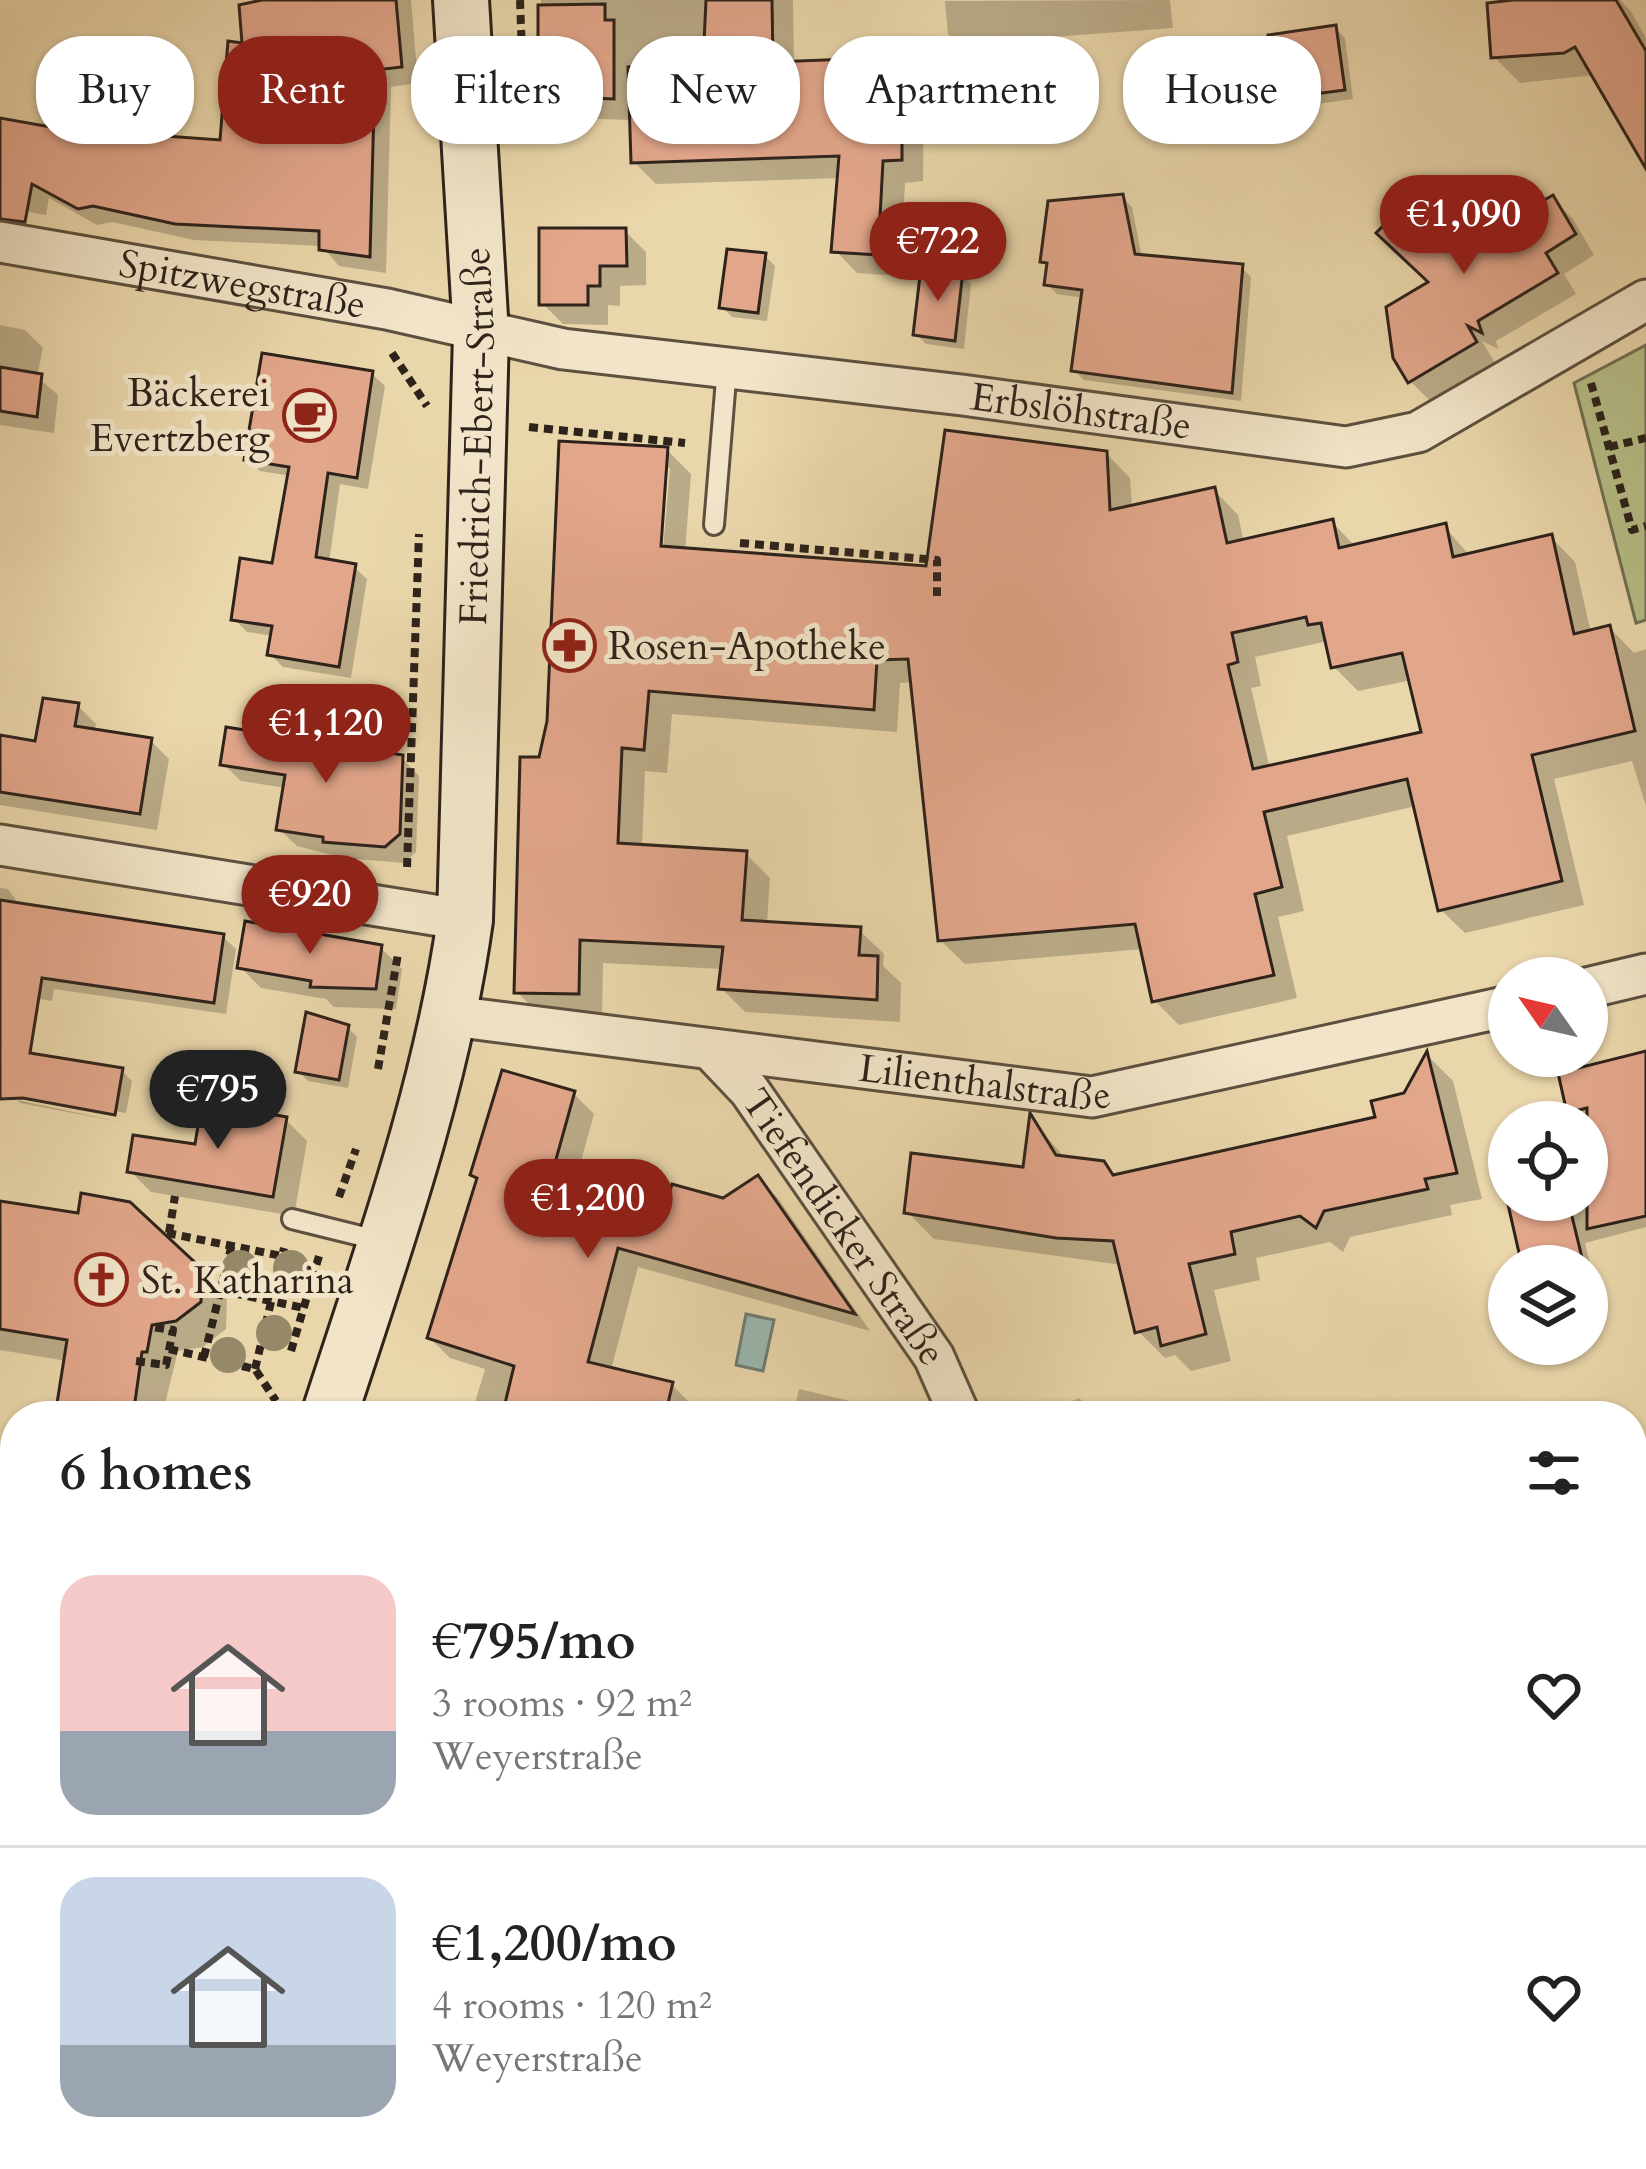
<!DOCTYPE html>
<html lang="en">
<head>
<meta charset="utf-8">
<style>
	:root { --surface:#fff; --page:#f2f2f2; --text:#222; --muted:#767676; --line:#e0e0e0; --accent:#8f2418 }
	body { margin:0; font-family:Cardo,serif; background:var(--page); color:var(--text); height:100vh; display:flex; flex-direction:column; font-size:45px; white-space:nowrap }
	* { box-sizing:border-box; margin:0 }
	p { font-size:39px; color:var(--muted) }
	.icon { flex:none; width:66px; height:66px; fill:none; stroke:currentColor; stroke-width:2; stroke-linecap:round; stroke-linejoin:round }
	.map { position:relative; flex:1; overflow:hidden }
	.drawer { position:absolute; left:0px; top:1401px; width:1647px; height:768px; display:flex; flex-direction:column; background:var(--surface); border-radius:48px 48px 0 0; box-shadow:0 3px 9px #0004 }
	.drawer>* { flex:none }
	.guide { position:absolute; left:36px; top:36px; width:1575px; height:108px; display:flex; gap:24px }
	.needle { width:78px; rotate:304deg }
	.buttons { position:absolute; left:1488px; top:957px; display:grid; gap:24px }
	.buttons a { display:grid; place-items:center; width:120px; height:120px; border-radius:50%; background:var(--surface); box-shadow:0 3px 9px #0004; font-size:60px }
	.price { position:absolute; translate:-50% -102px; padding:0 27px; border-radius:42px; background:var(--accent); color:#fff; font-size:39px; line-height:78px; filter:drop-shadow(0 3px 6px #0008) }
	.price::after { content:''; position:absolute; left:50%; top:72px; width:36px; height:27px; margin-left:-18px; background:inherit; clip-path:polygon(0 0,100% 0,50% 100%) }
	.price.current { background:#222; color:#fff }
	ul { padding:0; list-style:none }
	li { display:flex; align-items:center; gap:36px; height:300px; padding:0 60px }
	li+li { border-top:3px solid var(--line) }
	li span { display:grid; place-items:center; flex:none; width:336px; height:240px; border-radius:36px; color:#555 }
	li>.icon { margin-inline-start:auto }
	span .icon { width:144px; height:144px; fill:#fffc; stroke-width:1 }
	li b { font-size:51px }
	h2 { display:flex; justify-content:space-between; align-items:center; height:144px; padding:0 60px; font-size:51px }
	.chip { padding:0 42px; border-radius:48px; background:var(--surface); box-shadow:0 3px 9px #0004; font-size:42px; line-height:108px }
	.chip.current { background:var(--accent); color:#fff }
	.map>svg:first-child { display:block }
</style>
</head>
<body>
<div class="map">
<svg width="1646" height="2169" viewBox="0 0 1646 2169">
	<rect width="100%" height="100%" fill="#e9d6aa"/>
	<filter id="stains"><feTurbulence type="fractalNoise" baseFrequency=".00167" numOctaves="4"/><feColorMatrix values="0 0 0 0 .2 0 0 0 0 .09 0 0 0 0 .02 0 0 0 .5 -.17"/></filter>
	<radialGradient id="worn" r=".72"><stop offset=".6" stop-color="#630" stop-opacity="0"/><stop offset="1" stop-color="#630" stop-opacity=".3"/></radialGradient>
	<!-- green -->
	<g fill="#b6be88" stroke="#727052" stroke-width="3">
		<path d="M1646 345V620L1636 623 1574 383Z"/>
		<path d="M1646 1970V2169H1551L1529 2154H1632V1980Z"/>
		<path d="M534 2154H1023L1022 2169H599Z"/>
	</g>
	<!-- water -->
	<path fill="#99b8b0" stroke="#6e7c74" stroke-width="3" d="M746 1314 774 1320 763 1371 736 1365Z"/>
	<!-- shadow -->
	<g fill="#0003" fill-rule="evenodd">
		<path d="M264 0H411L418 83 391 87 386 273 339 266 322 246 194 240 112 222 97 225 49 198 46 215 0 207V122L76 135 125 117 142 135 223 144 245 46Z"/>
		<path d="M541 0H793L794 64 901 60 924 83 923 181 905 183 900 276 857 273 835 250 840 178 656 184 634 162 633 120 564 118 541 95Z"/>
		<path d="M1170 0 1173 28 957 44 948 34 945 1Z"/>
		<path d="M1513 0H1620L1630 10 1646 38V163L1595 75 1520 83 1494 57Z"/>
		<path d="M1335 28 1345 38 1353 99 1289 108 1279 98Z"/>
		<path d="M1122 197 1132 207 1142 258 1241 267 1251 277 1241 401 1084 380 1074 370 1084 298 1057 294 1047 284 1050 268 1043 261Z"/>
		<path d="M1553 199 1573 219 1594 255 1564 274 1576 294 1496 341 1498 349 1482 341 1495 363 1430 401 1410 381 1432 283 1412 215 1441 206 1461 226 1466 242Z"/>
		<path d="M625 231 646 252V285L620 286V306L608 305V325L563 324 542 303Z"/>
		<path d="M765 256 775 266 767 321 732 317 722 307Z"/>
		<path d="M962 274 971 284 964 349 926 344 916 334Z"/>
		<path d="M0 325 25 330 43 348 37 377 58 395 54 433 0 425Z"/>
		<path d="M372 374 385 386 368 489 340 484 329 563 354 567 367 579 351 678 283 667 270 654 274 636 247 632 234 619 275 566 291 476 260 471 248 459Z"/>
		<path d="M667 450 691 474 685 551 929 570 1106 453 1130 478 1132 508 1214 490 1238 515 1244 543 1332 522 1356 547 1445 527 1470 556 1551 537 1575 562 1591 633 1610 628 1634 653 1646 649V806L1632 761 1554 779 1584 905 1465 933 1440 909 1416 806 1287 836 1304 911 1278 917 1297 998 1179 1025 1155 1001 1143 949 965 964 940 940 914 682 900 683 897 732 672 714 667 773 645 771 642 847 746 854 770 878 767 924 859 930 884 954 883 966 901 983 900 1022 745 1012 721 988 723 969 603 963 602 1017 541 1016 517 992 541 761ZM663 468H670L662 561H656ZM1328 641 1334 667 1358 691 1412 680 1425 734 1270 769 1251 688 1261 686 1255 657Z"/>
		<path d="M78 706 96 724 94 732 151 741 169 759 157 830 0 805V738L38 744Z"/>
		<path d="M402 758 419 776 416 852 404 863 344 858 297 846 279 829 286 788 241 781 223 764Z"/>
		<path d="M0 888 8 889 20 906 223 937 236 949 226 1014 54 989 52 1001 0 993Z"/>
		<path d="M381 948 402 969 396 1009 334 1007 326 999 261 988 240 967Z"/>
		<path d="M347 1027 357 1037 348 1088 308 1081 298 1071Z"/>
		<path d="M1646 1055V1227L1585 1243 1605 1326 1587 1334V1266H1525L1510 1200H1587V1122H1572L1561 1076Z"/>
		<path d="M1428 1056 1453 1081 1482 1199 1450 1205 1452 1215 1350 1237 1343 1252 1330 1242 1256 1258 1260 1280 1214 1290 1231 1361 1191 1371 1175 1355 1165 1358 1138 1331 1122 1265 934 1239 907 1212 1026 1170 1032 1120 1066 1159 1102 1164 1115 1177 1378 1119 1406 1095Z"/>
		<path d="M122 1071 132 1081 126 1113 17 1093V1100L125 1123 20 1103 11 1094Z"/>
		<path d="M574 1094 594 1114 573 1190 665 1218 724 1202 757 1178 778 1198 870 1331 638 1267 611 1370 672 1385 692 1405 689 1416H471L485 1369 450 1358 430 1338Z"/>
		<path d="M286 1120 307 1141 294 1216 151 1192 130 1171Z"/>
		<path d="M1509 1148V1197L1498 1150Z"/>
		<path d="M0 1204 200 1271 227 1299 226 1329 203 1347 178 1351 162 1416H58L67 1361 0 1350Z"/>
		<path d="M799 1389 863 1404 875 1416H793Z"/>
		<path d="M1079 1398 1097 1416H1037Z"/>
		<path d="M0 1447 15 1449V1638L0 1636Z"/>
		<path d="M2 2066 15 2067V2154H89L87 2169H0Z"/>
		<path d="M241 2154H253L327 2169H238Z"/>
		<path d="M802 2154 798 2169H690L663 2155Z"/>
		<path d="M1092 2154 1152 2155 1163 2169H1091Z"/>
	</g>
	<!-- building -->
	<g fill="#e2a68b" stroke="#2e231b" stroke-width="3" fill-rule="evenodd">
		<path d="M262 0H396L402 67 375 70 370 257 319 250V231L175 224 93 206 78 209 32 184 25 222 0 219V118L73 131 78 106 126 114 124 133 220 140 228 41 242 43 239 5Z"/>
		<path d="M706 0H772L773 62 902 57V160L883 161 878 255 831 252 839 156 631 163 628 67 703 64Z"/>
		<path d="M1513 0H1616L1646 51V169L1575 47 1564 53 1491 58 1487 3Z"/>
		<path d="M605 4V20H614V99L538 96V5Z"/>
		<path d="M1336 25 1345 90 1276 99 1268 35Z"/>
		<path d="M1123 194 1135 254 1243 264 1232 393 1071 371 1082 290 1044 285 1047 263 1040 262 1048 201Z"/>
		<path d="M1553 195 1576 234 1546 253 1558 273 1478 321 1482 333 1468 326 1477 342 1408 383 1393 358 1386 307 1428 282 1376 233 1405 204 1412 212 1442 203 1455 245 1519 207 1522 213Z"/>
		<path d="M539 228H626L627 266H600V286H588V305H539Z"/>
		<path d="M727 249 766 253 758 313 719 308Z"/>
		<path d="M921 267 963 271 955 341 913 335Z"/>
		<path d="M262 353 373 371 357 478 328 473 316 557 356 564 339 667 267 655 272 626 231 620 240 558 272 563 289 467 244 460Z"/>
		<path d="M0 367 42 374 37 417 0 411Z"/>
		<path d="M945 430 1107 451 1110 510 1215 487 1227 543 1333 519 1339 548 1446 523 1453 557 1552 534 1574 634 1610 625 1635 731 1532 755 1562 881 1438 911 1407 779 1264 812 1282 887 1255 894 1274 975 1152 1002 1135 924 938 941 908 659 877 660 874 710 649 691 644 750 622 748 618 843 747 851 742 920 861 927 859 955 878 956 877 1000 718 989 723 947 580 940 579 994 514 993 520 757H539L547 721 559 441 668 447 661 546 926 566ZM1306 617 1308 625 1321 623 1331 668 1402 653 1421 732 1253 769 1228 665 1238 662 1232 633Z"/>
		<path d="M43 698 79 703 75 726 152 738 140 814 0 792V735L35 741Z"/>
		<path d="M226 727 403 755 400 834 385 847 323 842V837L276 830 285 775 220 765Z"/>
		<path d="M0 900 224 934 214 1003 42 978 30 1053 123 1068 115 1115 23 1098 0 1099Z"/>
		<path d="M245 921 382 945 376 989 310 987 311 981 237 968Z"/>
		<path d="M306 1012 349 1025 339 1080 295 1072Z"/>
		<path d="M1427 1051 1457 1173 1425 1179 1428 1189 1324 1211 1316 1228 1300 1216 1231 1232 1235 1254 1189 1264 1206 1334 1161 1346 1157 1327 1135 1333 1113 1241 1056 1238 904 1213 911 1153 1023 1167 1030 1113 1056 1155 1104 1161 1113 1175 1375 1117 1371 1101 1404 1093Z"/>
		<path d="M1646 1051V1216L1587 1229V1108L1567 1113 1558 1073Z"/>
		<path d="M502 1070 575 1091 550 1181 663 1214 672 1184 723 1198 758 1175 855 1314 618 1248 588 1362 673 1382 665 1416H502L514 1366 427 1338 477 1178 470 1175Z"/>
		<path d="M202 1102 287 1117 273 1197 127 1172 133 1135 195 1144Z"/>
		<path d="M81 1193 130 1202 202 1269 201 1302 176 1321 152 1325 147 1352H142L133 1416H55L67 1340 0 1329V1201L78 1213Z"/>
		<path d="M1507 1200H1568L1584 1266H1522Z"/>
	</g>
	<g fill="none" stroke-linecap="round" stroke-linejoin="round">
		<defs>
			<g id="service">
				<path d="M714 525 727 367"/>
				<path d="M292 1219 381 1241"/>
			</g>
			<g id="minor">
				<path id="s1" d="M0 242 387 309 563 349 962 395 1346 447 1418 432 1646 300"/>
				<path d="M0 845 465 920"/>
				<path d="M1587 988 1646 974"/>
				<path id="s2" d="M452 1016 1092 1097 1509 1006"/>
				<path id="s3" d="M711 1050 749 1090 934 1357 960 1416"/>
				<path d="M1208 2154 1214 2169"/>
				<path d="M1059 2169V2154"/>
			</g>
			<g id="secondary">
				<path id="s4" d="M329 1416C382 1253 441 1090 465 920L481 334 461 0"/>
				<path d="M129 2169 131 2154"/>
			</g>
		</defs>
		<!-- service casing -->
		<use href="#service" stroke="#5d503f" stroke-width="24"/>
		<!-- minor casing -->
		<use href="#minor" stroke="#5d503f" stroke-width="45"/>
		<!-- secondary casing -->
		<use href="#secondary" stroke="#2e231b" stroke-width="60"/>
		<!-- path -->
		<g stroke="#2e231b" stroke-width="8" stroke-dasharray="9 6" stroke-linecap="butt">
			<path d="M520 0 524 107"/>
			<path d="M392 353 427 406"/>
			<path d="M1591 383 1632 530 1646 526"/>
			<path d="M529 427 685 443"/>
			<path d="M1609 447 1646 438"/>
			<path d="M740 543 937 560V596"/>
			<path d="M407 867 419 534"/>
			<path d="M378 1069 398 954"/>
			<path d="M339 1197 356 1149"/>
			<path d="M167 1233 282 1256"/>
			<path d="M169 1233 175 1196"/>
			<path d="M204 1287 304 1308"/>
			<path d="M169 1349 255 1369 276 1401"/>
			<path d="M291 1351 319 1256"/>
			<path d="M204 1357 232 1244"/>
			<path d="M136 1361 166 1365 173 1330 152 1327"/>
			<path d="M255 1369 284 1248"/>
			<path d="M135 1406 142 1416"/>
			<path d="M1638 2018 1646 2012"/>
			<path d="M1572 2154 1593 2169"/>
		</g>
		<!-- service -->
		<use href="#service" stroke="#f1e4c8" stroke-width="18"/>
		<!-- minor -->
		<use href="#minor" stroke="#f1e4c8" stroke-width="39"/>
		<!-- secondary -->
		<use href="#secondary" stroke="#f1e4c8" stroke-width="54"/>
	</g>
	<!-- trees -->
	<g fill="#95896a">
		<circle cx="240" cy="1268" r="18"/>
		<circle cx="291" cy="1268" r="18"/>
		<circle cx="274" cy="1333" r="18"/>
		<circle cx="228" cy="1355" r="18"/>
	</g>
	<!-- icons -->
	<defs>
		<symbol id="cafe-ring" viewBox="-11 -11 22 22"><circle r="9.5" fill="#f1e4c8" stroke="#8f2418" stroke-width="1.5"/><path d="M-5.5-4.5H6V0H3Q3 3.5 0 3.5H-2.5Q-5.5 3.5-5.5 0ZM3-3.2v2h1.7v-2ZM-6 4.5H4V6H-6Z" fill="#8f2418"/></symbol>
		<symbol id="pharmacy-ring" viewBox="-11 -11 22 22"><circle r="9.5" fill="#f1e4c8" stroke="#8f2418" stroke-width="1.5"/><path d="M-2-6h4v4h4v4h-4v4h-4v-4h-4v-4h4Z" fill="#8f2418"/></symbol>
		<symbol id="church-ring" viewBox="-11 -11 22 22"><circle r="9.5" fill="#f1e4c8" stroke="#8f2418" stroke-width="1.5"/><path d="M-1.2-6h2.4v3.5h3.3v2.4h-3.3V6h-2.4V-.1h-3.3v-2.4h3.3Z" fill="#8f2418"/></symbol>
	</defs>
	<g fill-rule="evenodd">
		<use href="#cafe-ring" x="280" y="386" width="59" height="59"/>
		<use href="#pharmacy-ring" x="540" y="616" width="59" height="59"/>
		<use href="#church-ring" x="72" y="1250" width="59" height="59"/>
	</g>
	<g text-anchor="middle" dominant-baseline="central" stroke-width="10" stroke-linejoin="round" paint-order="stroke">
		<!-- street labels -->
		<g font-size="39" fill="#2e231b" stroke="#f1e4c8">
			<text stroke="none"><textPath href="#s1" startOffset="246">Spitzwegstraße</textPath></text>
			<text stroke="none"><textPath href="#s1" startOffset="1095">Erbslöhstraße</textPath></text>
			<text stroke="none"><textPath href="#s4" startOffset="999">Friedrich-Ebert-Straße</textPath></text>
			<text stroke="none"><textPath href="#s2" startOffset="537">Lilienthalstraße</textPath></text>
			<text stroke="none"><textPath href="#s3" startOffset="222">Tiefendicker Straße</textPath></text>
		</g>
		<!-- poi labels -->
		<g font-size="39" fill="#2e231b" stroke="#f1e4c8" text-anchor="start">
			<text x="270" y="393" text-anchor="end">Bäckerei<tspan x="270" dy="45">Evertzberg</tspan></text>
			<text x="608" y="646">Rosen-Apotheke</text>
			<text x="141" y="1280">St. Katharina</text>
		</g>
	</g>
	<rect width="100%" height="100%" filter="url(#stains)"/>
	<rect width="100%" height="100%" fill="url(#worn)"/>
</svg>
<div class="buttons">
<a><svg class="needle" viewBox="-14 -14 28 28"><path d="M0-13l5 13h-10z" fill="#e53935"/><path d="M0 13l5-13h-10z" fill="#767676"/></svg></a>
<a><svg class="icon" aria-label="locate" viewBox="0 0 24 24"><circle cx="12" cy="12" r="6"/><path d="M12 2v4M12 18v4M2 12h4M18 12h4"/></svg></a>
<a><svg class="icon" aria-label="layers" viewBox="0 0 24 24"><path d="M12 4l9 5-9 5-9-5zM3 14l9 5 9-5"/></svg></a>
</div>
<b class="price" style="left:1464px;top:277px">€1,090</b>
<b class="price" style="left:938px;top:304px">€722</b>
<b class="price" style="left:326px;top:786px">€1,120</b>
<b class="price" style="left:310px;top:957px">€920</b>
<b class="price current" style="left:218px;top:1152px">€795</b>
<b class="price" style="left:588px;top:1261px">€1,200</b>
<div class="guide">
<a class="chip">Buy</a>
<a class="chip current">Rent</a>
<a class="chip">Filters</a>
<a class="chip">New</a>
<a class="chip">Apartment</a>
<a class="chip">House</a>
</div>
<section class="drawer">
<h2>6 homes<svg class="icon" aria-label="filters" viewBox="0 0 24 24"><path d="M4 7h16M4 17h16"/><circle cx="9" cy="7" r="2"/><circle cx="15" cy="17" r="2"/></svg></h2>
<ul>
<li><span style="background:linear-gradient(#f6c9c9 65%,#9aa5b1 0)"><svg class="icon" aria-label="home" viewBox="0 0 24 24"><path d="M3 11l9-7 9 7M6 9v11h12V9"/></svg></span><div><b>€795/mo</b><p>3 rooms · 92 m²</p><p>Weyerstraße</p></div><svg class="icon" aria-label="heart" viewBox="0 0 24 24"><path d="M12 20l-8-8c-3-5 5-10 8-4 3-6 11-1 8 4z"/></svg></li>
<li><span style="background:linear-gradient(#c9d6e8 70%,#9aa5b1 0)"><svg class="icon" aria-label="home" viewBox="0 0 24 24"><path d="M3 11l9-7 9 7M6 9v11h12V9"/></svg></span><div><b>€1,200/mo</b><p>4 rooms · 120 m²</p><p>Weyerstraße</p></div><svg class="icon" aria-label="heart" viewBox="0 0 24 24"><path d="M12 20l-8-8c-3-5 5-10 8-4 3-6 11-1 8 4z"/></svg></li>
</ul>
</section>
</div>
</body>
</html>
